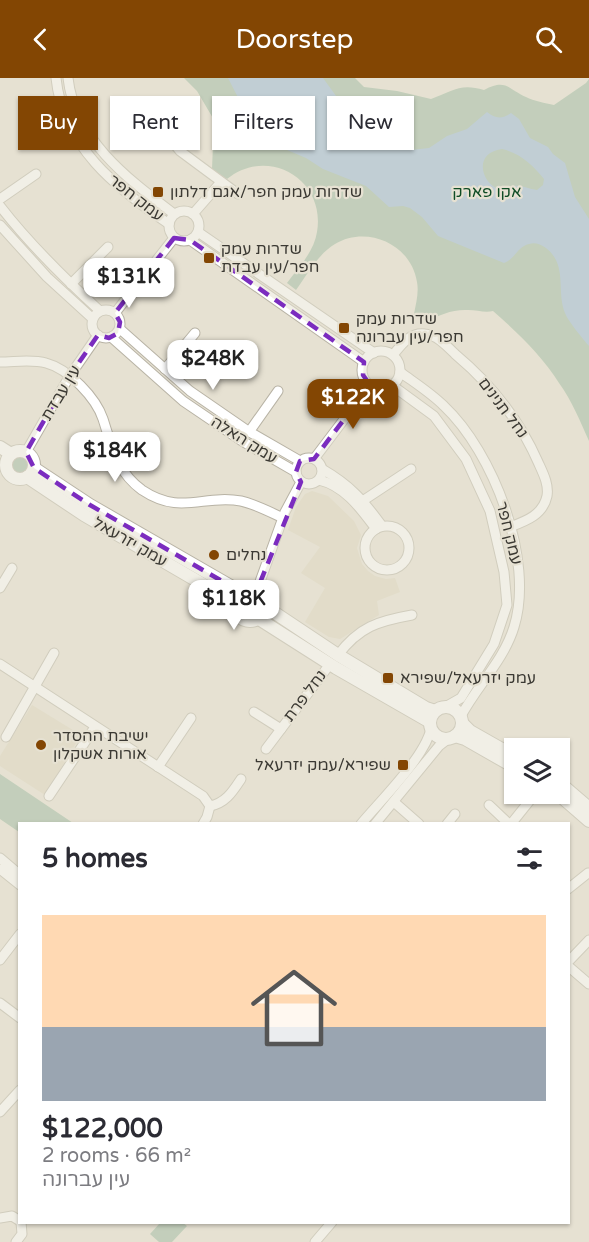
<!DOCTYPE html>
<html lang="en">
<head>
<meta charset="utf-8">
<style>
	:root { --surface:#fff; --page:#f7f7f7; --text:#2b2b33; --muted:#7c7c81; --accent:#834603 }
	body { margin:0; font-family:"Varela Round","Noto Sans Hebrew",sans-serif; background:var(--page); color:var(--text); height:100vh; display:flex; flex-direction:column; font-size:22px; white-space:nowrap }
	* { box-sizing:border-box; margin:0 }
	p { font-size:20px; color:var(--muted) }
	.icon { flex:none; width:33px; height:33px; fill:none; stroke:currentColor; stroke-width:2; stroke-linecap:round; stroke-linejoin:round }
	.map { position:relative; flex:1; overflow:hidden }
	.details { position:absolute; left:18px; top:744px; width:552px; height:402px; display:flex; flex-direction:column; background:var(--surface); border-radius:0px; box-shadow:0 2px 4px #0004 }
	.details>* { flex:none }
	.guide { position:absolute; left:18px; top:18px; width:554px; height:54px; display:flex; gap:12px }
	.tools { position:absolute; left:504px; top:660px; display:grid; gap:12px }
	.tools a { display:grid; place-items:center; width:66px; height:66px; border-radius:0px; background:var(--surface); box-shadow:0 2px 4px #0004; font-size:30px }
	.price { position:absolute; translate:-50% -51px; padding:0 14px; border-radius:12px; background:#fff; color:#222; font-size:20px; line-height:39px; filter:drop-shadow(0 2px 3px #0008) }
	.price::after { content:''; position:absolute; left:50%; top:36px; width:18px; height:14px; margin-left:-9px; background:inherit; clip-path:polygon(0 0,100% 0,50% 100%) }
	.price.selected { background:var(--accent); color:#fff }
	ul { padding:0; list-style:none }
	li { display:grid; align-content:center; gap:12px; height:318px; padding:0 24px }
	li span { display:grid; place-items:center; height:186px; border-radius:0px; color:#555 }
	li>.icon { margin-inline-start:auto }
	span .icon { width:108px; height:108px; fill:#fffc; stroke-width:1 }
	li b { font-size:26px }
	h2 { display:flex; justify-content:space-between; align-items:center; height:72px; padding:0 24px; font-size:26px }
	.chip { padding:0 21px; border-radius:0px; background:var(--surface); box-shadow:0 2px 4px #0004; font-size:21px; line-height:54px }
	.chip.selected { background:var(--accent); color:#fff }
	header { display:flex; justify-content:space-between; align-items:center; height:78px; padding:0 24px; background:var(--accent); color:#fff; font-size:27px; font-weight:600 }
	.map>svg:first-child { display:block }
</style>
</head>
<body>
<header><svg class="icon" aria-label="back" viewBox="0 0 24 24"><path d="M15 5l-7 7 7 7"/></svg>Doorstep<svg class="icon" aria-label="search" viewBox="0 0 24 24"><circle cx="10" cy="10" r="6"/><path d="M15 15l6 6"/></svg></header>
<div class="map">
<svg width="589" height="1164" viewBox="0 0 589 1164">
	<rect width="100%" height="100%" fill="#e6e1d2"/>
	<!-- built -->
	<g fill="#ddd5bf">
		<path d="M312 413 328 418 354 443 361 457 357 470 362 486 368 493 375 498 386 501 395 500 400 514 377 523 379 537 340 561 329 559 305 544 325 510 301 495 320 469 288 452 296 429 305 416Z"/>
		<path d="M32 627 81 657 45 717 0 688V678Z"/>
	</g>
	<!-- green -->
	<g fill="#99b79f">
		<path d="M184 0H355L364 9 397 13 431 21C453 13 460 5 484 12 506 0 508 11 526 19 534 23 545 25 554 27L586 5 589 1V363C580 343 572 323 559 305 542 278 517 254 493 233 485 235 477 232 468 232 453 231 439 237 425 244L414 236C416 225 419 215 417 204 411 166 367 147 335 166 318 176 307 197 296 212L287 205C298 190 314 174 317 154 326 101 268 68 227 101L212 91 214 42 197 13Z"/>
		<circle cx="20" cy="387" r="9"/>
		<path d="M0 696 73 745 20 746 19 754 0 741Z"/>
		<path d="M160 1145H183L187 1148 172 1164H159L150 1156Z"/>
	</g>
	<!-- water -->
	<path fill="#95b7d8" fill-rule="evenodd" d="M228 0H323L339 22 352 46 361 56 368 61 398 65 411 72 429 70 447 58 467 51 487 34C495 41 503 41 511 35L519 41 530 60 548 69 553 76 565 85 575 119 589 141V268C583 261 568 243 565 235 556 213 568 187 546 170 540 166 535 164 529 166 517 169 515 181 504 185L438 158 422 139 410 130 403 128 389 129 366 108 323 91 306 80 280 69 265 58 247 37ZM502 71C520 75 533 87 544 101L543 107 537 112C529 111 521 107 513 108 508 109 504 112 499 111 482 106 472 75 502 71Z"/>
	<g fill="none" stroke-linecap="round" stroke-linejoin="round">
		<defs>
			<g id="minor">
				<path d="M56 0C63 68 116 110 169 146"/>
				<path d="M68 0C75 62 128 101 174 136"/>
				<path d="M152 59 161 50 180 73 238 116"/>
				<path d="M0 121 36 96"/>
				<path d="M0 128C30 167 64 200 100 233"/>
				<circle cx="184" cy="148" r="15"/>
				<path d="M193 136 221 104"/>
				<path d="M0 147 47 199 93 241"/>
				<path d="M198 154 374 275"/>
				<path d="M190 162 364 284"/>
				<path d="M71 206 108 169"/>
				<circle cx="106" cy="246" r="14"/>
				<path d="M115 235 174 160"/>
				<path d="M120 251 190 313 248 353 300 383"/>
				<path d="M111 259 183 323 242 363 296 394"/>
				<circle cx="381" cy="292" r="19"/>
				<path d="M393 277C402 266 410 254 425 256 437 257 447 268 455 276 491 306 519 341 538 384 543 395 549 406 547 418 543 437 526 443 510 449"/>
				<path d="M0 284C15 284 32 281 46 285 69 291 96 320 103 341 112 369 117 394 142 412 181 438 203 416 241 423 255 426 270 434 283 440"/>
				<path d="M165 291 195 255"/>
				<path d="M400 294C415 305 431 315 444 328 493 374 535 482 514 549 504 582 477 608 461 638"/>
				<path d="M393 308 434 338 466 381 490 433 504 494 507 527 494 566 461 620 447 628"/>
				<path d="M249 354 278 313"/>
				<path d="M26 374 69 299 98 257"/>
				<circle cx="309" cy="393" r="13"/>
				<path d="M314 381 370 307"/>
				<path d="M322 391C350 407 364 423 382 448"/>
				<path d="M319 402C345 408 361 431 376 451"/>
				<path d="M364 422 411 391"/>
				<circle cx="387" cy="470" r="22"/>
				<path d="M0 510 12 490"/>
				<path d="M257 512 285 434 301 404"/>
				<path d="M338 577C359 549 378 543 412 537"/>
				<path d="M0 586 203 718 210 728 207 739 203 746"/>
				<path d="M254 634 281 651"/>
				<path d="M6 659 54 575"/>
				<path d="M266 671 330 586"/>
				<path d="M158 689 191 640"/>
				<path d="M49 718 95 649"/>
				<path d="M394 724 419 746"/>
				<path d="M489 727 509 746"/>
				<path d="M210 728C226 725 233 713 241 701"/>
				<path d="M361 746C381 722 424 680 431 651"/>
				<path d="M375 746 439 668 448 661"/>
				<path d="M447 746 455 736"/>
				<path d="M511 746 535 716"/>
				<path d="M0 780 20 797"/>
				<path d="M0 791 20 807"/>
				<path d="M568 811 588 795"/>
				<path d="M0 882 20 856"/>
				<path d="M568 884 589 862"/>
				<path d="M568 888 589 906"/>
				<path d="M0 925 20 940"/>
				<path d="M0 1034 20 1012"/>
				<path d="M0 1140 12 1138 20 1143"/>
				<path d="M16 1164 22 1156 21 1144"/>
				<path d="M315 1164 332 1144"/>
			</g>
			<g id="major">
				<path d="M0 369 11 376"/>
				<circle cx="20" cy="387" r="14"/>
				<path d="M34 390 90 427 241 514"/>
				<path d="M27 399 84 437 235 525"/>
				<circle cx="250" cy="527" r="16"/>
				<path d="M266 529 338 577 426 630 435 633"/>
				<path d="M259 541 336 590 430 644"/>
				<circle cx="446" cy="645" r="16"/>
				<path d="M462 645 470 653 514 678"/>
				<path d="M455 658 465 661 514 689"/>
				<path d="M560 705 589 730"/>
				<path d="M558 716 589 743"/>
			</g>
		</defs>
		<!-- minor casing -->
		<use href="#minor" stroke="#b8b3a5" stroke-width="11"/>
		<!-- major casing -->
		<use href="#major" stroke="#b8b3a5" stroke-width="14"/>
		<!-- minor -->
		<use href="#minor" stroke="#fff" stroke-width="9"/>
		<!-- major -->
		<use href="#major" stroke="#fff" stroke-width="12"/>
	</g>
	<!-- marked area -->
	<path d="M0 0H589V1164H0ZM174 160 190 162 364 284 363 297 370 307 314 381 300 383 296 394 301 404 257 512 241 514 90 427 34 390 26 374 69 299 98 257 109 260 118 255 120 244 115 235Z" fill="#e6e1d2" fill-opacity=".55" fill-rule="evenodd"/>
	<path fill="none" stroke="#7b2cbf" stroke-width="4.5" stroke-dasharray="12 8" stroke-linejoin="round" d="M174 160 190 162 364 284 363 297 370 307 314 381 300 383 296 394 301 404 257 512 241 514 90 427 34 390 26 374 69 299 98 257 109 260 118 255 120 244 115 235Z"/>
	<!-- markers -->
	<g fill="#834603" stroke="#e6e1d2" stroke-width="2">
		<rect x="152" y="108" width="12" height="12" rx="3"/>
		<rect x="203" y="174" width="12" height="12" rx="3"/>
		<rect x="338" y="244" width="12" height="12" rx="3"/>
		<circle cx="214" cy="477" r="6"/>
		<rect x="382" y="594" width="12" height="12" rx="3"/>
		<circle cx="41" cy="667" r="6"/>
		<rect x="397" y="681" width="12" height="12" rx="3"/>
	</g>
	<g text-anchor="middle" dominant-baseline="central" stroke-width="4.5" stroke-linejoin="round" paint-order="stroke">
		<!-- poi labels -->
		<g font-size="16" fill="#3b3933" stroke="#e6e1d2" text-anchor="start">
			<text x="170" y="114">שדרות עמק חפר/אגם דלתון</text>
			<text x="221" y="171">שדרות עמק<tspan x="221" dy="18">חפר/עין עבדת</tspan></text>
			<text x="356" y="241">שדרות עמק<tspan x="356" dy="18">חפר/עין עברונה</tspan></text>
			<text x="226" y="477">נחלים</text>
			<text x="400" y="600">עמק יזרעאל/שפירא</text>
			<text x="53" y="658">ישיבת ההסדר<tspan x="53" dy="18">אורות אשקלון</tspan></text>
			<text x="391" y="687" text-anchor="end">שפירא/עמק יזרעאל</text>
		</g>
		<!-- park labels -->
		<g font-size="16" fill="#0f4c25" stroke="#e6e1d2">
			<text x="487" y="114">אקו פארק</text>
		</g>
		<!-- street labels -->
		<g font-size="16" fill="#3b3933" stroke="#e6e1d2">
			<text transform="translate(136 120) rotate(38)">עמק חפר</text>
			<text transform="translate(61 315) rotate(-59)">עין עבדת</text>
			<text transform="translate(503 330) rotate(53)">נחל תנינים</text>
			<text transform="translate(244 362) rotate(32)">עמק האלה</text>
			<text transform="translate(509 455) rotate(76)">עמק חפר</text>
			<text transform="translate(130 464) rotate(30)">עמק יזרעאל</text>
			<text transform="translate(305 618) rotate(-53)">נחל פרת</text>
		</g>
	</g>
</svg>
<div class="tools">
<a><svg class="icon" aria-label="layers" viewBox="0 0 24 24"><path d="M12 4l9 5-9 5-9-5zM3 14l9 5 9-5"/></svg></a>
</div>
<b class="price" style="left:129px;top:231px">$131K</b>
<b class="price" style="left:213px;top:313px">$248K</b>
<b class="price selected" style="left:353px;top:352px">$122K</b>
<b class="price" style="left:115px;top:405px">$184K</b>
<b class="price" style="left:234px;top:553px">$118K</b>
<div class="guide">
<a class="chip selected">Buy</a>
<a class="chip">Rent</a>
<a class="chip">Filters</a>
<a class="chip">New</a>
</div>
<section class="details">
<h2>5 homes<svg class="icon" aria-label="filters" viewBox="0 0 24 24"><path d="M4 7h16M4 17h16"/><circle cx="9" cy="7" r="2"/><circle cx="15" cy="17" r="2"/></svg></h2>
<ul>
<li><span style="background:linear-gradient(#ffd9b3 60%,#9aa5b1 0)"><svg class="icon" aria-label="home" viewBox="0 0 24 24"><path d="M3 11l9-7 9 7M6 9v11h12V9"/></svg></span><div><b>$122,000</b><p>2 rooms · 66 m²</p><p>עין עברונה</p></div></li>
</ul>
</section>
</div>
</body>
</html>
